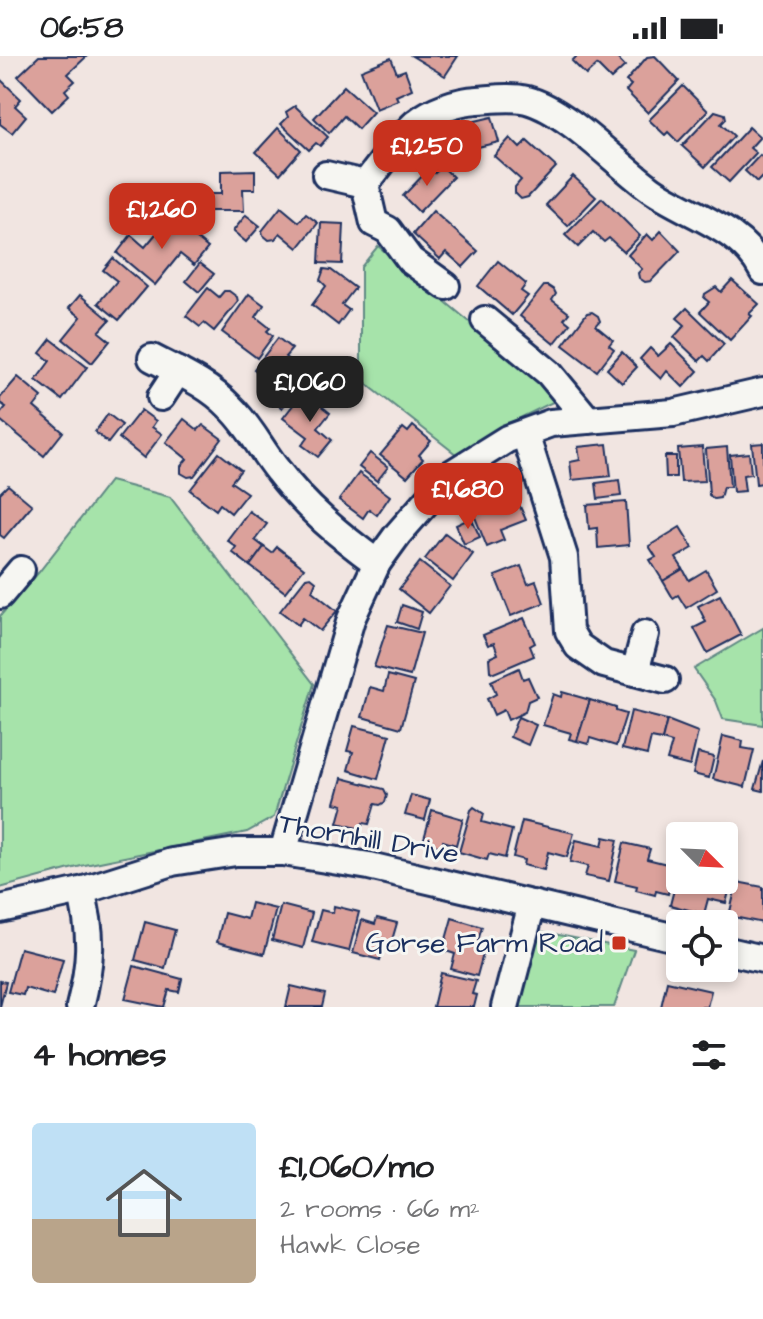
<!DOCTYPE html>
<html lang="en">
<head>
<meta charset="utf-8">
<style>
	:root { --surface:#fff; --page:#f2f2f2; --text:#202124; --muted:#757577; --accent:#c8321e }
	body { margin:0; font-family:"Architects Daughter",sans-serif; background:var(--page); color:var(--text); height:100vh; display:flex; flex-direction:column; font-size:30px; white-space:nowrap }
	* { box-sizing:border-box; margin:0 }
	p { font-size:26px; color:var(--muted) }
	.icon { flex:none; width:44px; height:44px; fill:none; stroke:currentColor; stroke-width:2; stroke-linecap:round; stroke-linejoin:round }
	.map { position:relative; height:951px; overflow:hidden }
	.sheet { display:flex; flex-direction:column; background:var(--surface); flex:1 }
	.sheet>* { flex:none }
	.needle { width:52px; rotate:114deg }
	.controls { position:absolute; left:666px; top:766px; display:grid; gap:16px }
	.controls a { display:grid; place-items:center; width:72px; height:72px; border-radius:8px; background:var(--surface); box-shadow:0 4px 12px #0003; font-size:40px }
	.price { position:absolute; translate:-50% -68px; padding:0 18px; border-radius:16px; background:var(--accent); color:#fff; font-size:26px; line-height:52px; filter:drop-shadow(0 2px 4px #0008) }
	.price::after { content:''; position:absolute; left:50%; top:48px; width:24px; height:18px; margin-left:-12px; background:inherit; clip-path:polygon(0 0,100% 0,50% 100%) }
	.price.selected { background:#222; color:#fff }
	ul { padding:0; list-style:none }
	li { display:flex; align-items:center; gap:24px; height:200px; padding:0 32px }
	li span { display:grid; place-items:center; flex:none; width:224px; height:160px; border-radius:8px; color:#555 }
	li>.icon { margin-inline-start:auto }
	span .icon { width:96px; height:96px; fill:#fffc; stroke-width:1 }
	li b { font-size:34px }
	h2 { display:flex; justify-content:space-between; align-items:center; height:96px; padding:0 32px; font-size:34px }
	.status { display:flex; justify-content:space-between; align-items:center; height:56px; padding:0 40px; background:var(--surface); direction:ltr }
	.status svg { height:22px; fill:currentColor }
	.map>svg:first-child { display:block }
</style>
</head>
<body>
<div class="status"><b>06:58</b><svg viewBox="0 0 49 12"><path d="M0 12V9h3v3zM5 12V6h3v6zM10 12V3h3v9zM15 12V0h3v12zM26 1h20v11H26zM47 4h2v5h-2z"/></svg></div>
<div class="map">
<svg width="763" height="951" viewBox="0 0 763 951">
	<rect width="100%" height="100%" fill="#f1e5e1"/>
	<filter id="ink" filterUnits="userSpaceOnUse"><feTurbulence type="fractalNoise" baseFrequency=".0125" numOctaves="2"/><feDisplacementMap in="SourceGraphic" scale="16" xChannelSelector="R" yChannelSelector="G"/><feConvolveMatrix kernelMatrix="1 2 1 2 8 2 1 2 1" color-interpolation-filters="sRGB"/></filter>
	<g filter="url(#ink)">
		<!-- green -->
		<g fill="#a6e3aa" stroke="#608984" stroke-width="2">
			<path d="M378 190 552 334 555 345 491 376 457 399 373 333 361 322V211Z"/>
			<path d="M110 425 170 441 314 628 274 761 247 776 85 809 0 832V560L39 516Z"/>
			<path d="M763 572V669L723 663 716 645 694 613Z"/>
			<path d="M534 874 634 894 614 951H514Z"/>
		</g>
		<!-- building -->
		<g fill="#dba19b" stroke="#1b2f5e" stroke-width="2">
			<path d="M39 0H87L68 18 75 25 65 34 69 39 52 55 18 20Z"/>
			<path d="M412 0H458L445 20Z"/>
			<path d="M577 0H615L625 10 611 23 597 9 586 19 572 5Z"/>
			<path d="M655 0 679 25 648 57 626 35 631 29 626 25 647 1Z"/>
			<path d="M391 2 397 17 405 14 412 33 396 40 398 44 376 53 361 14Z"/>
			<path d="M0 23 21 43 15 50 26 60 12 77 0 68Z"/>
			<path d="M344 30 373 56 358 73 344 60 329 77 314 62Z"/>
			<path d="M683 30 708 55 678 86 668 76 665 79 649 64Z"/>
			<path d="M295 50 328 81 320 90 316 87 309 94 281 68 288 61 286 56Z"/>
			<path d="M715 55 725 58 726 63 721 68 734 80 705 111 682 90Z"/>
			<path d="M492 61 499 86 478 91 471 66Z"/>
			<path d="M749 71 760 81 750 92 756 97 729 126 712 111Z"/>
			<path d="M278 72 301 94 280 118 256 96Z"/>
			<path d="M510 82 520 92 527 85 556 111 528 141 521 143 515 137V131L521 124 494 100Z"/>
			<path d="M430 87 439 95 425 111 416 103Z"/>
			<path d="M760 99 763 102V120L757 126 745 115Z"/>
			<path d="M442 110 453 121 419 156 403 140 430 112 435 117Z"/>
			<path d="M255 114V133H243L244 155H203V138H221V115Z"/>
			<path d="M573 120 596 141 568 170 546 149Z"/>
			<path d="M602 142 640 180 624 196 609 182 604 186 593 176 578 191 565 179Z"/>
			<path d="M281 151 299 166 306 158 318 167 298 192 280 177 275 183 269 184 263 179 262 175Z"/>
			<path d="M433 155 478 195 463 211 446 196 440 203 413 178Z"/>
			<path d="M246 159 260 170 246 186 233 175Z"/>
			<path d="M170 161 208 192 194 209 180 198 155 229 117 197 131 179 145 191Z"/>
			<path d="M321 167 344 168 342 208 319 207Z"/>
			<path d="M661 175 680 195 651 225 645 226 639 222 638 217 642 213 628 199 647 178 653 184Z"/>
			<path d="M113 202 147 231 119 264 98 247 117 225 103 214Z"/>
			<path d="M498 205 526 228 521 235 528 240 512 259 478 230Z"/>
			<path d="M200 207 214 218 199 236 186 225Z"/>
			<path d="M324 213 331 214 355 232 342 249 349 254 338 269 312 249 326 230 320 224Z"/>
			<path d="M732 224 759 248 749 258 752 260 730 284 700 256 709 246 704 242 705 238 716 231 721 236Z"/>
			<path d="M544 230H548L554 234 556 238 552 244 569 257 564 263 570 268 554 288 520 260Z"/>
			<path d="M208 232 219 241 224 235H229L237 241 238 246 214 275 204 267 200 271 186 260Z"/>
			<path d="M249 238 264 249 256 261 270 272 267 275 273 280 257 302 222 276Z"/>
			<path d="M80 239 110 264 99 276 110 285 92 307 63 283 81 261 69 252Z"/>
			<path d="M687 252 724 288 709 305 704 300 699 305 674 281 685 269 677 262Z"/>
			<path d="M592 256 598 260 600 265 596 270 613 284 609 289 614 293 597 315 563 289 587 257Z"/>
			<path d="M278 282 292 293 285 301 301 314 290 327 297 333 282 352 260 334 268 324 254 313Z"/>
			<path d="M51 283 87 311 62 344 36 324 50 305 40 297Z"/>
			<path d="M671 288 698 315 683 331 667 315 661 323 640 303 650 292 658 300Z"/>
			<path d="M622 296 637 311 622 327 607 313Z"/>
			<path d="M18 321 42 341 34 351 63 376 44 400 0 364V358L6 351 0 347V342Z"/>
			<path d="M301 339 312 349 315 345 330 357 318 372 332 384 318 401 302 389 308 381 283 362Z"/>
			<path d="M141 354 156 365 152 371 162 378 144 402 119 382Z"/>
			<path d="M108 358 122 369 108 387 95 376Z"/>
			<path d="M184 363 198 374 203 369 222 383 194 420 188 421 181 417V410L187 403 166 386Z"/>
			<path d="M413 370 431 385 419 399 423 403 407 421 380 399 403 372 408 376Z"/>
			<path d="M763 387V427L756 428 752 388Z"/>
			<path d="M607 388 611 420 572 424 570 406 580 404 578 391Z"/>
			<path d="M702 391 705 425 681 426 678 393Z"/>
			<path d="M727 391 730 431H723L720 442 714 443 709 439 706 393Z"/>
			<path d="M219 397 241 414 231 426 247 437 231 457 220 448 216 454 190 434Z"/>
			<path d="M370 397 388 411 377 425 359 411Z"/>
			<path d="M749 397 751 418 743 419 745 435 733 436 730 399Z"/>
			<path d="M665 400H676V421H666Z"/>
			<path d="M359 417 390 440 377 459 369 453 363 462 339 444Z"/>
			<path d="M619 424 621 440 598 443 596 427Z"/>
			<path d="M8 429 32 449 4 482 0 479V437Z"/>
			<path d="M492 437 495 445 514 437 526 464 500 474 504 484 487 491 469 446Z"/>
			<path d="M626 446 629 489 598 492 597 472 589 473 587 449Z"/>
			<path d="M249 455 267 468 255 484 264 491 250 510 232 496 236 491 227 484Z"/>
			<path d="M471 462 480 481 464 488 456 469Z"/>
			<path d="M680 471 693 492 676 502 683 513 663 525 650 504 656 501 649 490Z"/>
			<path d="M445 477 473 498 453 525 425 503Z"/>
			<path d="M264 491 272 497 277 491 304 512 285 536 250 510Z"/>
			<path d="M420 506 450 530 429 557 399 533Z"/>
			<path d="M521 510 528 528 536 525 544 547 511 560 495 520Z"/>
			<path d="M683 513 689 524 706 514 717 533 686 552 678 539 673 542 663 525Z"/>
			<path d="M311 521 316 525 312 535 337 555 320 575 303 562 298 569 280 555 306 522Z"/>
			<path d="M720 539 741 579 707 597 694 572 706 566 698 550Z"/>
			<path d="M402 549 422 556 417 573 397 566Z"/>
			<path d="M524 562 535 587 530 590 534 600 494 617 490 615 489 602 498 598 494 587 488 589 483 579Z"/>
			<path d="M388 569 422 577 410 620 374 611Z"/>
			<path d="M519 612 523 623 528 621 537 641 528 645 525 656 508 664 504 654 494 659 487 643 496 638 491 625Z"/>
			<path d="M388 619 414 626 401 672 362 661 370 631 384 635Z"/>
			<path d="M562 636 590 644 577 685 569 683 571 677 543 669 553 638 561 641Z"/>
			<path d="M590 644 616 652V655L626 658 616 690 590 682 588 688 577 685Z"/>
			<path d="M631 655 667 664 662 684 651 682 647 699 622 693Z"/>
			<path d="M518 661 536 669 528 689 510 681Z"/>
			<path d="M667 664 698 676 690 710 667 704 672 687 662 684Z"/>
			<path d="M354 670 390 679 378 723 348 714 353 696 347 695Z"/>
			<path d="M723 680 743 685 742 692 754 694 745 731 713 723Z"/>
			<path d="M698 697 714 701 709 722 693 718Z"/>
			<path d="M763 705V735L755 733Z"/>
			<path d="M342 722 384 733 387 739 385 746 380 749 375 748 369 768 363 767 361 773 338 767 343 749 335 747Z"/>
			<path d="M411 739 430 744 425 764 405 759Z"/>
			<path d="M474 751 484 758 482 766 512 774 505 802 489 798 487 804 459 796 471 754Z"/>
			<path d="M432 754 463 763 456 789 443 785 441 791 423 786Z"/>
			<path d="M522 765 574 777 567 801 548 796 544 814 523 809 524 804 513 801Z"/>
			<path d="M604 781 618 784 609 825 585 820 588 810 570 806 576 784 602 790Z"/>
			<path d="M624 787 650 793 647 803 675 810 668 838 656 835 655 839 636 834 637 830 615 825Z"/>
			<path d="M680 810V824H724V822L732 824 726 847 708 843 704 858 670 849Z"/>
			<path d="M737 826 763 831V867L729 860Z"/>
			<path d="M251 847 276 853 264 898 217 886 224 857 247 863Z"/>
			<path d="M281 849 312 857 303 892 272 884Z"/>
			<path d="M334 850 359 856 349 895 312 886 321 854 333 857Z"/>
			<path d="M377 862 397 867 390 891 384 889 380 904 353 897 362 864 375 868Z"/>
			<path d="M452 862 482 871 478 885 486 887 477 920 451 913 455 898 443 894Z"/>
			<path d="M145 866 175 874 165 912 135 904Z"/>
			<path d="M20 892 63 903 53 940 25 932 23 939 8 936Z"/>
			<path d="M134 910 182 923 179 936 169 934 164 951 125 943Z"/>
			<path d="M441 917 476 925 472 938 477 939 474 951H433Z"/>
			<path d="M0 925 6 926 0 951Z"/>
			<path d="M667 925 711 935 707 951H661Z"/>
			<path d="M291 930 325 938 322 951H286Z"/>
		</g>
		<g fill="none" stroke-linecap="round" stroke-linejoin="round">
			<defs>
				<g id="minor">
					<path d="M326 119 365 128 374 167 388 174 410 204 446 230"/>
					<path d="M365 128C381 109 397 84 416 67 432 54 457 45 478 44 493 43 512 40 527 44 568 55 616 108 651 133 688 159 741 171 763 215"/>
					<path d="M485 264 549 317 588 364"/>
					<path d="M152 302C179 316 209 329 230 351 250 370 261 394 278 415 306 452 340 480 377 507"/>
					<path d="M161 341 178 315"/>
					<path d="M525 378 564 501 569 575 578 590 604 608 665 624"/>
					<path d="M0 539 21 514"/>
					<path d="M635 616 645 578"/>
					<path d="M283 796 351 563 377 507 398 478 451 418 507 383 551 367 673 357 763 336"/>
					<path d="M0 853 81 835 172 806 236 796H283L369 810 680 883"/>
					<path d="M724 894 763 903"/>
					<path d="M80 951C91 907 93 879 81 835"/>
					<path d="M505 951 532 848"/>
				</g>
			</defs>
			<!-- minor casing -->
			<use href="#minor" stroke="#1b2f5e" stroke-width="32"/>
			<!-- minor -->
			<use href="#minor" stroke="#f6f6f2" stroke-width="26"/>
		</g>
	</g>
	<!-- markers -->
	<rect fill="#c8321e" stroke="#f6f6f2" stroke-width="3" x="611" y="879" width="16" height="16" rx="4"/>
	<g text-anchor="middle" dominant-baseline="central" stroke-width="6" stroke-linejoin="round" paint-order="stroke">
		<!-- street labels -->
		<g font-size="28" fill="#1b2f5e" stroke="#f6f6f2">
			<text transform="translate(369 783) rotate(10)">Thornhill Drive</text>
		</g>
		<!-- poi labels -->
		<g font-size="28" fill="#1b2f5e" stroke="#f6f6f2" text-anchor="end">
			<text x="603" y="887">Gorse Farm Road</text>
		</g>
	</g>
</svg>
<div class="controls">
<a><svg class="needle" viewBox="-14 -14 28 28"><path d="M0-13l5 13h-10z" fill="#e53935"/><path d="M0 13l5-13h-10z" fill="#757577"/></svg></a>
<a><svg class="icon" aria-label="locate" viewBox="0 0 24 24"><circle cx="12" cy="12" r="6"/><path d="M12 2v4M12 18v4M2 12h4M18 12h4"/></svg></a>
</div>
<b class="price" style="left:427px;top:132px">£1,250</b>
<b class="price" style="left:162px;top:195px">£1,260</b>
<b class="price selected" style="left:310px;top:368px">£1,060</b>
<b class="price" style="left:468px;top:475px">£1,680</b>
</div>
<section class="sheet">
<h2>4 homes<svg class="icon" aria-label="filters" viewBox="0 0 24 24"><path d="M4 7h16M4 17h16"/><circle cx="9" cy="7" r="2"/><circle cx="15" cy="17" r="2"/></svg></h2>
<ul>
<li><span style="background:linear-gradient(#bfe0f5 60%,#b9a48a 0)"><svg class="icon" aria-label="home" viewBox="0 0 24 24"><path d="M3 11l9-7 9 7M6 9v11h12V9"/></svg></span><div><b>£1,060/mo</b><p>2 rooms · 66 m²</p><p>Hawk Close</p></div></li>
</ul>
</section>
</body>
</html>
